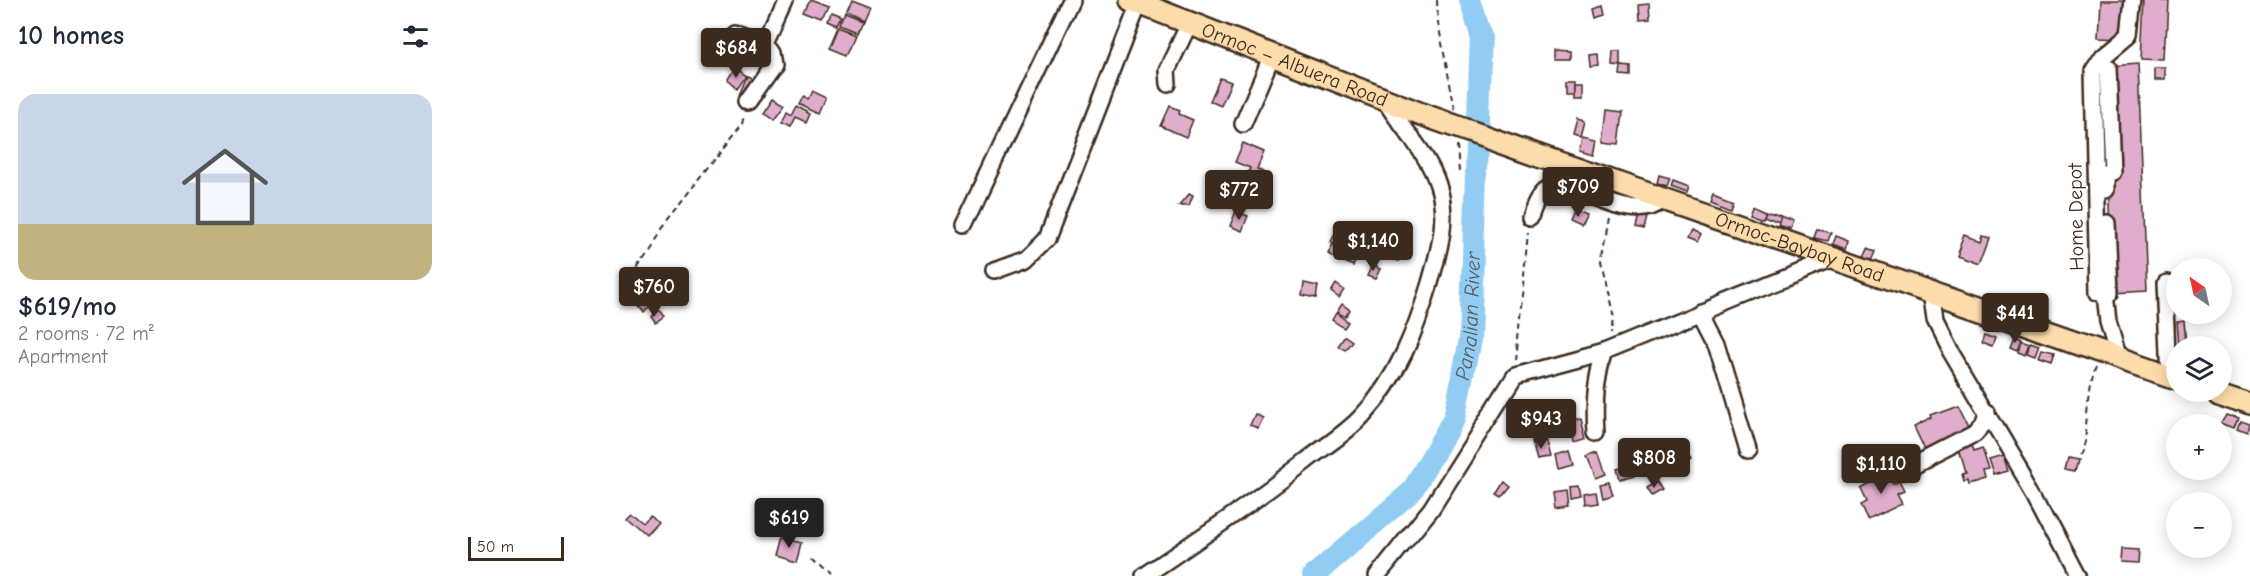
<!DOCTYPE html>
<html lang="en">
<head>
<meta charset="utf-8">
<style>
	:root { --surface:#fff; --page:#f6f6f7; --text:#1f2937; --muted:#747a83; --line:#e0e1e3; --accent:#3b2a1e }
	body { margin:0; font-family:"Comic Neue",sans-serif; background:var(--page); color:var(--text); height:100vh; display:flex; flex-direction:column; font-size:22px; white-space:nowrap }
	* { box-sizing:border-box; margin:0 }
	p { font-size:20px; color:var(--muted) }
	.icon { flex:none; width:33px; height:33px; fill:none; stroke:currentColor; stroke-width:2; stroke-linecap:round; stroke-linejoin:round }
	.map { position:relative; flex:1; overflow:hidden }
	.sheet { display:flex; flex-direction:column; background:var(--surface); width:450px }
	.sheet>* { flex:none }
	.needle { width:39px; rotate:326deg }
	.tools { position:absolute; left:1716px; top:258px; display:grid; gap:12px }
	.tools a { display:grid; place-items:center; width:66px; height:66px; border-radius:50%; background:var(--surface); box-shadow:0 3px 15px #0003; font-size:30px }
	.scale { position:absolute; left:18px; bottom:15px; width:96px; box-sizing:border-box; padding-left:6px; border:3px solid #3b2a1e; border-top:0; font-size:16px; line-height:21px; white-space:nowrap; color:#3b2a1e; -webkit-text-stroke:4px #fff; paint-order:stroke }
	.price { position:absolute; translate:-50% -51px; padding:0 14px; border-radius:6px; background:var(--accent); color:#fff; font-size:20px; line-height:39px; filter:drop-shadow(0 2px 3px #0008) }
	.price::after { content:''; position:absolute; left:50%; top:36px; width:18px; height:14px; margin-left:-9px; background:inherit; clip-path:polygon(0 0,100% 0,50% 100%) }
	.price.current { background:#222; color:#fff }
	ul { padding:0; list-style:none }
	li { display:grid; align-content:center; gap:12px; height:318px; padding:0 18px }
	li+li { border-top:2px solid var(--line) }
	li span { display:grid; place-items:center; height:186px; border-radius:18px; color:#555 }
	li>.icon { margin-inline-start:auto }
	span .icon { width:108px; height:108px; fill:#fffc; stroke-width:1 }
	li b { font-size:26px }
	h2 { display:flex; justify-content:space-between; align-items:center; height:72px; padding:0 18px; font-size:26px }
	main { display:flex; flex:1; min-height:0 }
	.map>svg:first-child { display:block }
</style>
</head>
<body>
<main>
<section class="sheet">
<h2>10 homes<svg class="icon" aria-label="filters" viewBox="0 0 24 24"><path d="M4 7h16M4 17h16"/><circle cx="9" cy="7" r="2"/><circle cx="15" cy="17" r="2"/></svg></h2>
<ul>
<li><span style="background:linear-gradient(#c9d6e8 70%,#c2b280 0)"><svg class="icon" aria-label="home" viewBox="0 0 24 24"><path d="M3 11l9-7 9 7M6 9v11h12V9"/></svg></span><div><b>$619/mo</b><p>2 rooms · 72 m²</p><p>Apartment</p></div></li>
</ul>
</section>
<div class="map">
<svg width="1800" height="576" viewBox="0 0 1800 576">
	<rect width="100%" height="100%" fill="#fff"/>
	<filter id="ink" filterUnits="userSpaceOnUse"><feTurbulence type="fractalNoise" baseFrequency=".0167" numOctaves="2"/><feDisplacementMap in="SourceGraphic" scale="12" xChannelSelector="R" yChannelSelector="G"/><feConvolveMatrix kernelMatrix="1 2 1 2 8 2 1 2 1" color-interpolation-filters="sRGB"/></filter>
	<g filter="url(#ink)">
		<g fill="none" stroke-linecap="round" stroke-linejoin="round">
			<!-- river -->
			<path stroke="#93ccf3" stroke-width="22" id="s1" d="M863 576 962 491 1004 418 1020 340 1031 35 1020 0"/>
		</g>
		<!-- building -->
		<g fill="#e0aecc" stroke="#3b2a1e" stroke-width="1.5">
			<path d="M361 0 379 7 373 20 355 13Z"/>
			<path d="M1650 0H1674L1672 38 1648 37Z"/>
			<path d="M1694 0H1717L1714 61 1691 60Z"/>
			<path d="M401 1 419 8 413 21 396 13Z"/>
			<path d="M1199 4 1200 19 1190 20 1189 5Z"/>
			<path d="M1153 6 1155 15 1145 18 1143 9Z"/>
			<path d="M382 15 392 19 388 27 379 23Z"/>
			<path d="M395 15 413 22 408 33 391 26Z"/>
			<path d="M390 28 407 35 398 56 381 49Z"/>
			<path d="M270 32 290 41 282 55 263 48Z"/>
			<path d="M1104 50 1120 51V59H1104Z"/>
			<path d="M1163 51H1170V66L1162 65Z"/>
			<path d="M1148 54 1149 67 1140 68 1139 55Z"/>
			<path d="M1688 64 1697 291 1662 293 1658 176 1661 66Z"/>
			<path d="M1171 66 1181 67V76L1170 75Z"/>
			<path d="M284 69 297 77 288 90 276 82Z"/>
			<rect x="1705" y="69" width="11" height="11"/>
			<path d="M298 77 307 81 299 100 290 96Z"/>
			<path d="M770 78 781 82 771 106 760 101Z"/>
			<rect x="1115" y="82" width="8" height="13"/>
			<rect x="1123" y="86" width="8" height="14"/>
			<path d="M360 91 375 98 368 114 347 104 351 96 356 99Z"/>
			<path d="M321 99 332 106 321 121 311 114Z"/>
			<path d="M345 106 360 114 356 123 345 118 340 128 330 124 335 113 340 116Z"/>
			<path d="M720 106 730 110 729 114 743 120 736 137 711 126Z"/>
			<path d="M1157 110 1173 112 1169 144 1153 142Z"/>
			<path d="M1126 120 1134 122 1130 137 1122 135Z"/>
			<path d="M1132 137 1146 140 1143 155 1129 151Z"/>
			<path d="M793 143 814 152 807 169 813 172 807 187 795 182 800 168 785 162Z"/>
			<path d="M1209 175 1220 178 1217 186 1207 183Z"/>
			<path d="M1223 180 1239 186 1237 192 1221 186Z"/>
			<path d="M1263 191 1283 199 1280 207 1260 199Z"/>
			<path d="M739 194 743 196 739 206H729Z"/>
			<path d="M1302 205 1316 211 1313 218 1299 213Z"/>
			<path d="M1125 210 1137 215 1131 226 1120 221Z"/>
			<path d="M786 211 798 216 792 231 780 226Z"/>
			<path d="M1316 211 1331 216 1329 222 1314 216Z"/>
			<path d="M1190 215 1198 217 1195 229 1187 227Z"/>
			<path d="M1331 216 1344 221 1341 229 1328 225Z"/>
			<path d="M904 223 916 228 911 238 899 233Z"/>
			<path d="M1367 229 1381 233 1378 241 1364 238Z"/>
			<path d="M886 231 898 236 893 247 881 242Z"/>
			<path d="M1241 231 1251 235 1247 243 1237 239Z"/>
			<path d="M1514 234 1529 240 1531 234 1538 236 1528 263 1506 255Z"/>
			<path d="M1386 236 1399 241 1397 249 1383 244Z"/>
			<path d="M883 244 908 256 903 266 878 254Z"/>
			<path d="M941 246 953 250 949 261 937 257Z"/>
			<path d="M1418 248 1426 251 1421 262 1413 259Z"/>
			<path d="M922 265 930 269 925 279 917 276Z"/>
			<path d="M854 283 868 286 866 298 852 295Z"/>
			<path d="M886 284 894 290 889 298 881 292Z"/>
			<path d="M190 294 198 306 190 312 181 300Z"/>
			<path d="M892 304 900 310 895 317 887 312Z"/>
			<path d="M206 311 211 318 203 324 198 317Z"/>
			<path d="M886 313 898 322 894 328 882 320Z"/>
			<path d="M1736 322 1738 346H1731L1729 323Z"/>
			<path d="M1535 331 1546 335 1543 343 1532 339Z"/>
			<path d="M895 336 902 341 895 350 888 346Z"/>
			<path d="M1564 338 1571 341 1567 351 1560 348Z"/>
			<path d="M1572 342 1581 345 1577 356 1569 353Z"/>
			<path d="M1582 344 1591 347 1587 358 1579 355Z"/>
			<path d="M1593 352 1605 355 1602 364 1590 360Z"/>
			<path d="M1120 402 1123 414 1112 416 1109 404Z"/>
			<path d="M1508 405 1520 429 1475 450 1464 427 1482 418 1481 415Z"/>
			<path d="M805 414 813 418 808 428 800 425Z"/>
			<path d="M1777 414 1789 418 1785 429 1772 424Z"/>
			<path d="M1131 419 1136 439 1125 442 1120 421Z"/>
			<path d="M1791 422 1800 425 1798 434 1788 430Z"/>
			<path d="M1095 439 1100 457 1087 460 1082 442Z"/>
			<path d="M1522 446 1524 452 1532 449 1539 471 1533 472 1535 480 1518 485 1517 481 1514 482 1512 475 1516 474 1509 450Z"/>
			<path d="M1120 452 1124 466 1108 470 1105 456Z"/>
			<path d="M1148 452 1156 474 1146 478 1137 456Z"/>
			<path d="M1236 453 1241 461 1231 467 1226 459Z"/>
			<path d="M1553 457 1558 472 1544 476 1539 461Z"/>
			<path d="M1618 458 1628 460 1625 472 1615 470Z"/>
			<path d="M1182 465 1185 475 1170 479 1167 469Z"/>
			<path d="M1435 468 1443 484 1449 481 1454 491 1447 494 1452 504 1418 520 1411 505 1417 502 1411 489 1420 484 1418 481 1425 478 1423 474Z"/>
			<path d="M1055 482 1061 487 1052 498 1047 495Z"/>
			<path d="M1159 482 1163 495 1153 498 1150 484Z"/>
			<path d="M1207 482 1212 490 1202 496 1197 488Z"/>
			<path d="M1128 487 1130 497 1120 499 1119 488Z"/>
			<path d="M1116 491 1118 506 1105 508 1103 493Z"/>
			<path d="M1146 492 1148 503 1134 505 1133 494Z"/>
			<path d="M182 513 196 525 203 517 210 524 198 537 177 518Z"/>
			<path d="M331 537 352 542 347 561 326 555Z"/>
			<path d="M1671 549 1688 550 1687 563 1670 562Z"/>
		</g>
		<g fill="none" stroke-linecap="round" stroke-linejoin="round">
			<defs>
				<g id="minor">
					<path d="M283 30 316 42"/>
					<path d="M1648 67H1658L1662 172 1655 173V190"/>
					<path d="M718 84 717 70 739 24"/>
					<path d="M298 102 325 64 323 52 316 42 335 0"/>
					<path d="M793 124 822 55"/>
					<path d="M1080 217C1084 206 1089 191 1101 188 1128 179 1180 228 1213 200"/>
					<path d="M514 225 621 0"/>
					<path d="M544 271 577 259 597 239 689 3"/>
					<path d="M1716 282 1720 376"/>
					<path d="M1481 291 1485 320 1501 352 1585 494 1628 576"/>
					<path d="M1655 293H1648L1643 72 1653 57 1679 35 1683 0"/>
					<path d="M1655 293H1660L1657 223"/>
					<path d="M1655 293 1658 322 1669 359"/>
					<path d="M1250 312 1266 343 1298 450"/>
					<path d="M1146 432C1144 404 1145 379 1154 352"/>
					<path d="M1453 471 1525 434 1533 425 1538 411"/>
					<path d="M694 576C749 539 804 502 856 461 875 446 897 433 913 415 947 379 966 330 980 283 989 251 999 218 988 185 978 152 950 127 933 97"/>
					<path d="M927 576 981 509 1065 376 1154 352 1385 258"/>
				</g>
				<g id="highway">
					<path id="s2" d="M681 0 974 115"/>
					<path id="s3" d="M1089 156 1726 378"/>
					<path d="M1767 392 1800 403"/>
				</g>
			</defs>
			<!-- minor casing -->
			<use href="#minor" stroke="#3b2a1e" stroke-width="20"/>
			<!-- highway casing -->
			<use href="#highway" stroke="#3b2a1e" stroke-width="26"/>
			<!-- path -->
			<g stroke="#3b2a1e" stroke-width="2" stroke-dasharray="6 4.5" stroke-linecap="butt">
				<path d="M987 0 988 23 1005 109"/>
				<path d="M1007 145 1009 172"/>
				<path d="M1159 218 1151 261 1164 318 1162 333"/>
				<path d="M184 277 189 259 208 230 293 124 295 115"/>
				<path d="M1066 360 1078 232"/>
				<path d="M1628 455C1641 428 1634 396 1645 368"/>
				<path d="M362 558 380 576"/>
			</g>
			<!-- minor -->
			<use href="#minor" stroke="#fff" stroke-width="15"/>
			<!-- highway -->
			<use href="#highway" stroke="#fddcac" stroke-width="21"/>
			<defs>
				<path id="highway-bridge" d="M974 115 1089 156"/>
			</defs>
			<!-- highway-bridge casing -->
			<use href="#highway-bridge" stroke="#3b2a1e" stroke-width="26" stroke-linecap="butt"/>
			<!-- highway-bridge -->
			<use href="#highway-bridge" stroke="#fddcac" stroke-width="21"/>
		</g>
	</g>
	<g text-anchor="middle" dominant-baseline="central" stroke-width="4.5" stroke-linejoin="round" paint-order="stroke">
		<!-- street labels -->
		<g font-size="20" fill="#3b2a1e" stroke="#fff">
			<text stroke="none"><textPath href="#s2" startOffset="176">Ormoc – Albuera Road</textPath></text>
			<text transform="translate(1626 217) rotate(-91)">Home Depot</text>
			<text stroke="none"><textPath href="#s3" startOffset="276">Ormoc-Baybay Road</textPath></text>
		</g>
		<!-- water labels -->
		<g font-size="21" font-style="italic" fill="#555b5e" stroke="#fff">
			<text stroke="none"><textPath href="#s1" startOffset="318">Panalian River</textPath></text>
		</g>
	</g>
</svg>
<div class="tools">
<a><svg class="needle" viewBox="-14 -14 28 28"><path d="M0-13l5 13h-10z" fill="#e53935"/><path d="M0 13l5-13h-10z" fill="#747a83"/></svg></a>
<a><svg class="icon" aria-label="layers" viewBox="0 0 24 24"><path d="M12 4l9 5-9 5-9-5zM3 14l9 5 9-5"/></svg></a>
<a>+</a>
<a>−</a>
</div>
<div class="scale">50 m</div>
<b class="price" style="left:286px;top:79px">$684</b>
<b class="price" style="left:1128px;top:218px">$709</b>
<b class="price" style="left:789px;top:221px">$772</b>
<b class="price" style="left:923px;top:272px">$1,140</b>
<b class="price" style="left:204px;top:318px">$760</b>
<b class="price" style="left:1565px;top:344px">$441</b>
<b class="price" style="left:1091px;top:450px">$943</b>
<b class="price" style="left:1204px;top:489px">$808</b>
<b class="price" style="left:1431px;top:495px">$1,110</b>
<b class="price current" style="left:339px;top:549px">$619</b>
</div>
</main>
</body>
</html>
